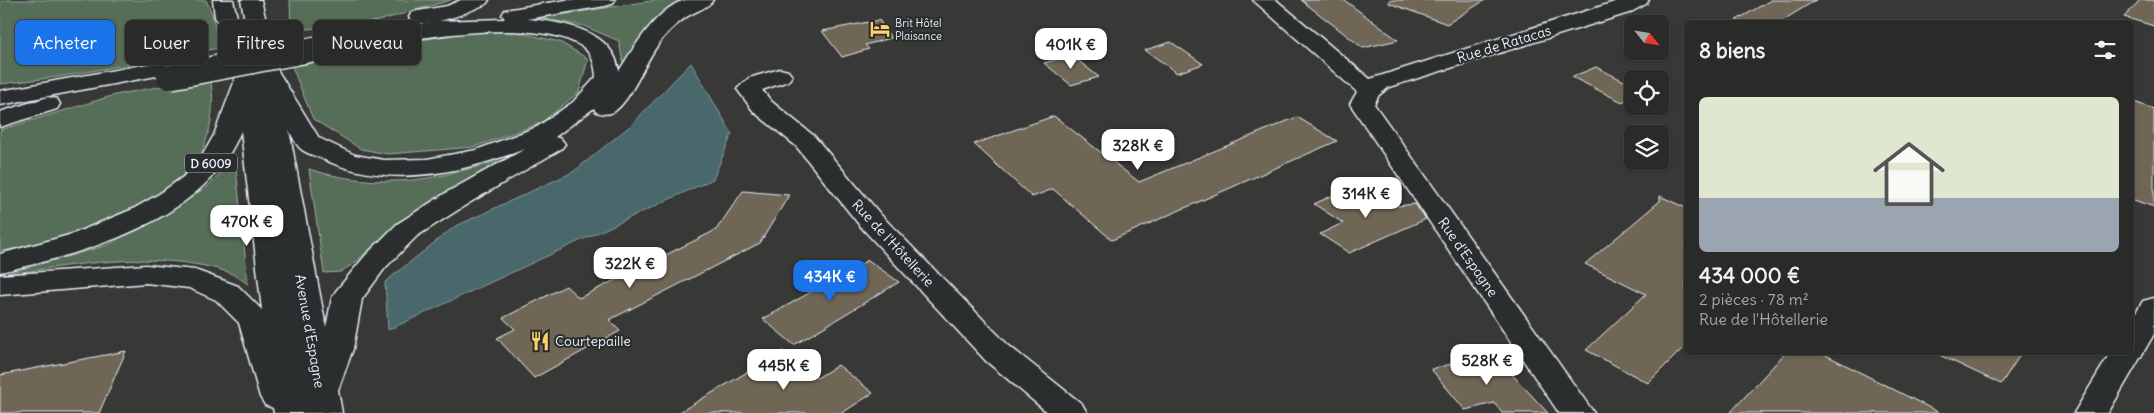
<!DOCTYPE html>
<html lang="fr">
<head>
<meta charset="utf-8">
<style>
	:root { --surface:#2a2a28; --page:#323230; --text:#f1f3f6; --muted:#a5a7a8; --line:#464645; --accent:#1a73e8 }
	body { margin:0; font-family:Delius,sans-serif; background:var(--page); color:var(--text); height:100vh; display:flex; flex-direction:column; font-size:19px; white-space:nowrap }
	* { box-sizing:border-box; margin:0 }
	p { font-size:16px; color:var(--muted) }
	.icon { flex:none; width:28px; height:28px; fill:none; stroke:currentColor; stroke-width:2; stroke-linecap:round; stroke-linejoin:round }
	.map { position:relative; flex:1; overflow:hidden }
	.sheet { position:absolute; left:1684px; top:20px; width:450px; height:335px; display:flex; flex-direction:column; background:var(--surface); border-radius:8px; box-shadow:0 1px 4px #0004,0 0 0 1px var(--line) }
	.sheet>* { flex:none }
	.top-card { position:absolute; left:15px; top:20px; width:475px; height:45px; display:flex; gap:10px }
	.needle { width:32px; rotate:120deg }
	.controls { position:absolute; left:1624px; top:15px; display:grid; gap:10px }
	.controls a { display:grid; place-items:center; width:45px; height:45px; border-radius:8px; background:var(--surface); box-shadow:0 1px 4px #0004,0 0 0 1px var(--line); font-size:25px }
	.price { position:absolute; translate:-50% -42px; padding:0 11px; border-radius:10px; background:#fff; color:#222; font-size:16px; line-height:32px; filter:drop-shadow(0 1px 2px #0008) }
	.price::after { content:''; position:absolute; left:50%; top:30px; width:15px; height:11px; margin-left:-8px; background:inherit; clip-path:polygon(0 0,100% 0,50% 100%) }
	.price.on { background:var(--accent); color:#fff }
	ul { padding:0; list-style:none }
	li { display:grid; align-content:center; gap:10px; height:265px; padding:0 15px }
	li span { display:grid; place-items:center; height:155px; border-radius:8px; color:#555 }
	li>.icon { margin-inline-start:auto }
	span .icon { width:90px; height:90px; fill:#fffc; stroke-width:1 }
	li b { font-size:21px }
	h2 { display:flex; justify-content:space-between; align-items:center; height:60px; padding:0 15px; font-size:21px }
	.pill { padding:0 18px; border-radius:8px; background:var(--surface); box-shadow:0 1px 4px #0004,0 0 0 1px var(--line); font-size:18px; line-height:45px }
	.pill.on { background:var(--accent); color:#fff }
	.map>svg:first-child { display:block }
</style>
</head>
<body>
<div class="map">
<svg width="2154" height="413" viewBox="0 0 2154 413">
	<rect width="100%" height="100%" fill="#383836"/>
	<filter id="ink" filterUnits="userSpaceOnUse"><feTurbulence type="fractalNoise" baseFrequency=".02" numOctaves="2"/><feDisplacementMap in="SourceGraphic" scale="10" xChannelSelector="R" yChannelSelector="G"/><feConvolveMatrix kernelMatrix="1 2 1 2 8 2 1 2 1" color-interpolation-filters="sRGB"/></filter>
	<g filter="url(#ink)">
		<!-- green -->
		<g fill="#566d59" stroke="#9fafa8">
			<path d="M5 0H206L212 13 219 48 58 77 0 84V2Z"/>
			<path d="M290 0H451L378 21 291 31Z"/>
			<path d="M657 0H685C653 19 643 31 623 63L619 41 584 26 540 18Z"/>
			<path d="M513 31 560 42 588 59 579 92 541 123 474 147 388 154 361 149 313 119 291 64 454 34Z"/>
			<path d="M210 77C216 105 211 138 196 162 173 198 79 232 38 244 26 248 12 249 0 251V130L115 95Z"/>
			<path d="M235 158 248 284C242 280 235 275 228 272 155 249 75 265 1 275L108 245 207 187Z"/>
			<path d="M508 159 456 187 393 227 355 263 340 272 324 273 309 169C346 181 390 184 428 178 455 174 482 165 508 159Z"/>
		</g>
		<!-- water -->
		<path fill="#4a686c" stroke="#899fa4" d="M691 63 732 134 713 179 388 330 385 282 454 227 573 172 630 126Z"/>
		<!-- building -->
		<g fill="#706657" stroke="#e8f1f8">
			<path d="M1301 0H1344L1398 40 1363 48Z"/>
			<path d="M1389 0H1485L1447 24 1389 3Z"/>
			<path d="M1771 0H1816L1780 22H1733Z"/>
			<path d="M2140 0H2154V26L2124 17Z"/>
			<path d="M879 20 891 38 865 45 869 49 842 57 822 31Z"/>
			<path d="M1171 42 1203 64 1177 73 1145 50Z"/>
			<path d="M1071 55 1099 77 1071 85 1044 63Z"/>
			<path d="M1596 67 1632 85V97L1622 102 1572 77Z"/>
			<path d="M2131 101 2154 109V207L2131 199Z"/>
			<path d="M1054 116 1139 182 1297 117 1337 141 1112 240 1053 189 1032 197 974 144Z"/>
			<path d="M1369 188 1398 206 1415 204 1426 219 1349 253 1320 234 1343 223 1314 204 1340 192 1349 198Z"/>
			<path d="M743 191 789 195 760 243 609 320 620 331 534 378 497 338 515 329 503 318 566 286 579 298 716 230Z"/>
			<path d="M1660 196 1686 208V345L1648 383 1586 350 1646 294 1585 264 1660 201Z"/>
			<path d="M868 260 899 282 794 345 763 319Z"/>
			<path d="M126 351 99 413H0V375Z"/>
			<path d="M783 351 817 378 838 365 873 393 842 413H678Z"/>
			<path d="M1786 352H1820L1940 413H1730Z"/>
			<path d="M1933 352H2022L2001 384Z"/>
			<path d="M1493 354 1548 413H1502L1494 403 1465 410 1431 369Z"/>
		</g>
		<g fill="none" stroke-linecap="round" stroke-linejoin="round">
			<defs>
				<g id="minor">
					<path d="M1253 0H1276L1370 79 1621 0H1649L1646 4 1629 13 1389 87 1379 95 1374 104 1594 413H1559L1350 104 1357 92Z"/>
					<path d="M780 69 788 71 792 76 788 81 762 90 772 102 814 136 881 215 1008 345 1082 404 1087 413H1048L986 361 861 227 796 146 754 112 737 89 749 78Z"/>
					<path d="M2154 298V334L2108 413H2074L2111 352H2131V320L2143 301Z"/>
				</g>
				<g id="major">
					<path d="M213 0H233L237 17 247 31 241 0H261L278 71 319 138 355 155 384 160 427 159 476 150 537 127 573 102 596 77C595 65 593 55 583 47 532 13 395 42 336 52L328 50 325 45 328 40 436 21 505 19 502 15 505 10 566 0H615L612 4 605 6 527 19C560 22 613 29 619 71 633 49 658 6 686 0 694 0 705 0 713 0 708 8 696 11 688 16 676 24 665 34 657 46 644 64 632 98 615 111 609 115 603 114 596 112L594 108 555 137 561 139 565 144 561 149 469 203 417 236 385 268 362 299 353 349 338 390 342 413H274L273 408 265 405 260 397 239 323 216 300 189 288 146 283 0 295V275L146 265 195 270 238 286 262 310 241 131C205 221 86 253 0 272V254L73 234 133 209 159 194 183 177 201 158 214 135 235 80 231 45 215 17ZM289 130C292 136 296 145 301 149 306 153 313 155 318 157 385 190 459 174 525 149L449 191 397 224 365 256 336 291 332 298 326 327Z"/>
					<path d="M461 0H489L486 4C466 13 434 27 412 22L409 17 412 12 447 6Z"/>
					<path d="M170 60 178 62 182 67 178 72 0 105V91Z"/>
					<path d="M48 97 57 99 60 104 57 109 0 127V112Z"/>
				</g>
			</defs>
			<!-- minor casing -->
			<use href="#minor" stroke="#e8f1f8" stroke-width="3"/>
			<!-- major casing -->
			<use href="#major" stroke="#e8f1f8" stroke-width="3"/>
			<!-- minor -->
			<use href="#minor" fill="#2a2d2e" fill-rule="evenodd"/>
			<!-- major -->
			<use href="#major" fill="#2a2d2e" fill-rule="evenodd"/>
			<defs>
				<path id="major-bridge" d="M169 77 336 45"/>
			</defs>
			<!-- major-bridge casing -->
			<use href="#major-bridge" stroke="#e8f1f8" stroke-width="27" stroke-linecap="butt"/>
			<!-- major-bridge -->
			<use href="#major-bridge" stroke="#2a2d2e" stroke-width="24"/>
		</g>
	</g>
	<!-- icons -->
	<defs>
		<symbol id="hotel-bare" viewBox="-9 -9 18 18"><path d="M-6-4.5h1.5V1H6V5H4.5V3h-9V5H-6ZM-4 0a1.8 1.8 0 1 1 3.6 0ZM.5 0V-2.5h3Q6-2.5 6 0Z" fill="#ffd166" stroke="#2a2d2e" stroke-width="2.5" paint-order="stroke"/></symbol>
		<symbol id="restaurant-bare" viewBox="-9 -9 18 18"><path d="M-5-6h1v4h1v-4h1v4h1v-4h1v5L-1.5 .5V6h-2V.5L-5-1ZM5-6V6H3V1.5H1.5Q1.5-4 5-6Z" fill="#ffd166" stroke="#2a2d2e" stroke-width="2.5" paint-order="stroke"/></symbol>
	</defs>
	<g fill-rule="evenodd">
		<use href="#hotel-bare" x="866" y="15" width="28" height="28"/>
		<use href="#restaurant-bare" x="526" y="327" width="28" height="28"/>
	</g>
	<g text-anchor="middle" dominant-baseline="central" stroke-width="4" stroke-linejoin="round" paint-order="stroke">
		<!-- far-poi labels -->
		<g font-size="11" fill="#e8f1f8" stroke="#2a2d2e" text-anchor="start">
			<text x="895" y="23">Brit Hôtel<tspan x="895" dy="13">Plaisance</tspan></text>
		</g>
		<!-- shield labels -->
		<rect fill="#2a2d2e" stroke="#afb6bb" stroke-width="1" x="185" y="153.5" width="52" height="19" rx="4"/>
		<g font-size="12" font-weight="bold" fill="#e8f1f8">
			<text x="211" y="163">D 6009</text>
		</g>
		<!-- street labels -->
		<g font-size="14" fill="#e8f1f8" stroke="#2a2d2e">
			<text transform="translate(1504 44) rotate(-17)">Rue de Ratacas</text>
			<text transform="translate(893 243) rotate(47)">Rue de l'Hôtellerie</text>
			<text transform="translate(1468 257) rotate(55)">Rue d'Espagne</text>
			<text transform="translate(310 331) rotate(80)">Avenue d'Espagne</text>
		</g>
		<!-- poi labels -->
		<g font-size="14" fill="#e8f1f8" stroke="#2a2d2e" text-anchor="start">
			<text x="555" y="341">Courtepaille</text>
		</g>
	</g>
</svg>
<div class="controls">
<a><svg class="needle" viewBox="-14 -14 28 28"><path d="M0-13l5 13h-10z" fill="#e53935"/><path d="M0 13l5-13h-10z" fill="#a5a7a8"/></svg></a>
<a><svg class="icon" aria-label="locate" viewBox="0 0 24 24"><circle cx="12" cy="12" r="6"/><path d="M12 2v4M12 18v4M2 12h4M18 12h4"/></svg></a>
<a><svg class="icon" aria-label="layers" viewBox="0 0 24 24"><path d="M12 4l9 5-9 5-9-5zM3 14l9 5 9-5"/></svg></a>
</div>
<b class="price" style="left:1071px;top:70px">401K €</b>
<b class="price" style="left:1138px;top:171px">328K €</b>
<b class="price" style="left:1366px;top:219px">314K €</b>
<b class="price" style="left:247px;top:247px">470K €</b>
<b class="price" style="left:630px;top:289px">322K €</b>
<b class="price on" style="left:830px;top:302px">434K €</b>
<b class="price" style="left:1487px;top:386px">528K €</b>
<b class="price" style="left:784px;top:391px">445K €</b>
<div class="top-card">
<a class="pill on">Acheter</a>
<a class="pill">Louer</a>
<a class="pill">Filtres</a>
<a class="pill">Nouveau</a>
</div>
<section class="sheet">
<h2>8 biens<svg class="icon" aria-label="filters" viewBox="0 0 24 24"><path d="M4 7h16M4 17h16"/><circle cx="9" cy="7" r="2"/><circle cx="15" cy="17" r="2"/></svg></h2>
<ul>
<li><span style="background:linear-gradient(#dfe7d0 65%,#9aa5b1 0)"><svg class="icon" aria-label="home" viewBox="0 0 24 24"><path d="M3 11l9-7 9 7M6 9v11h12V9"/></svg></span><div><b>434 000 €</b><p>2 pièces · 78 m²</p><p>Rue de l'Hôtellerie</p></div></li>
</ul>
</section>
</div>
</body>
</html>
